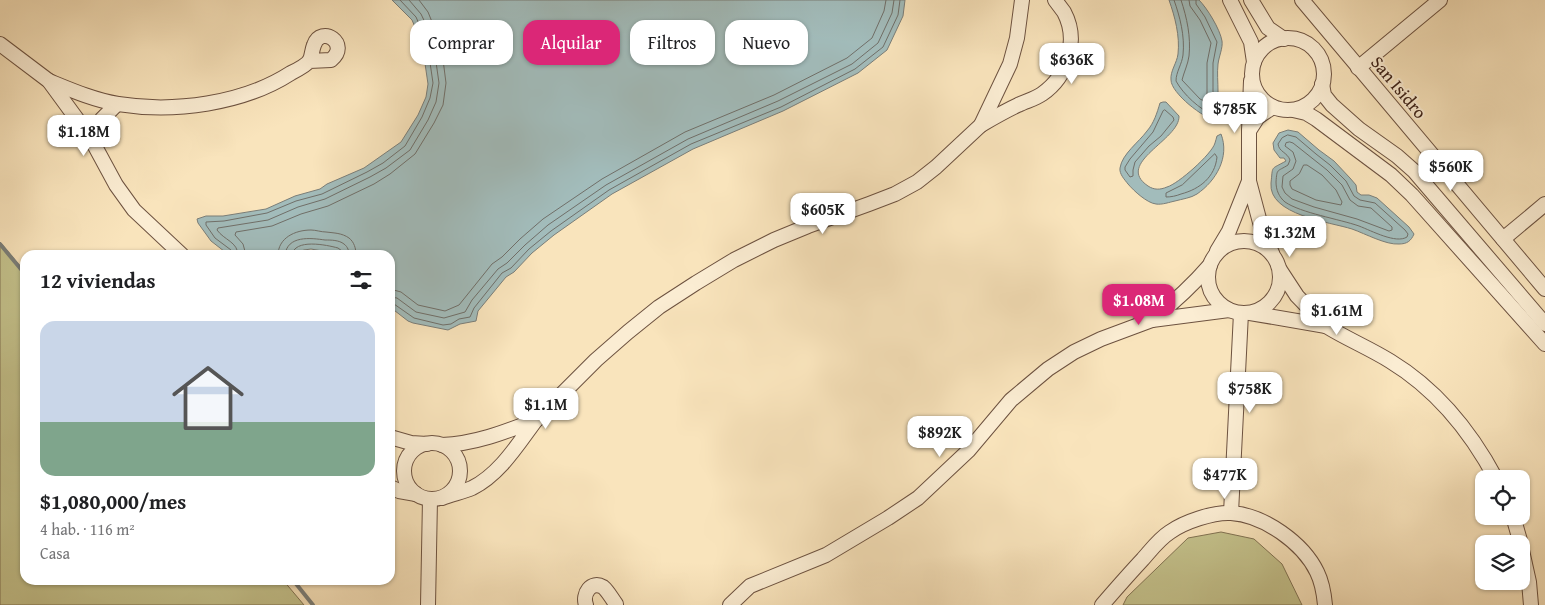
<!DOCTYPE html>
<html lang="es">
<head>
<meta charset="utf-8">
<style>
	:root { --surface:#fff; --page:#f6f6f6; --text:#202124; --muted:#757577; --line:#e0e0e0; --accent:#db2777 }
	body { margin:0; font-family:"Gentium Book Plus",serif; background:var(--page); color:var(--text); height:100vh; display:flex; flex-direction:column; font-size:19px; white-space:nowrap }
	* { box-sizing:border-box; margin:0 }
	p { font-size:16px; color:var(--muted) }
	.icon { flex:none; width:28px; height:28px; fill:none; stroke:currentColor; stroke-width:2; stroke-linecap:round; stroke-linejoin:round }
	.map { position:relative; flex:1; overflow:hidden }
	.panel { position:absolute; left:20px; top:250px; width:375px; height:335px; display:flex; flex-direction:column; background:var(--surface); border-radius:15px; box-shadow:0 1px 4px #0004 }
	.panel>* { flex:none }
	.top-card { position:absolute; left:410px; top:20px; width:475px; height:45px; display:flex; gap:10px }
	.controls { position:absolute; left:1475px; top:470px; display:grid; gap:10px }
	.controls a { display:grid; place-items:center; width:55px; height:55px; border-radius:10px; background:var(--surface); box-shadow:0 1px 4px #0004; font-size:25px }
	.price { position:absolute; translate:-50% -42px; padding:0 11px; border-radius:10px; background:#fff; color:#222; font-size:16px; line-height:32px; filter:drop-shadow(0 1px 2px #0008) }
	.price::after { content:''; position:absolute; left:50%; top:30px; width:15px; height:11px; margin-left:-8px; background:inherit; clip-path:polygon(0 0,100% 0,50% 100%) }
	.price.on { background:var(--accent); color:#fff }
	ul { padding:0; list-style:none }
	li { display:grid; align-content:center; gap:10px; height:265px; padding:0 20px }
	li+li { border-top:1px solid var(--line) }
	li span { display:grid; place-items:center; height:155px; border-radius:15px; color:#555 }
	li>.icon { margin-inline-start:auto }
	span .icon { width:90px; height:90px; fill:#fffc; stroke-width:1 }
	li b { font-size:21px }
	h2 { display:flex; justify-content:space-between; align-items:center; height:60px; padding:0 20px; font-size:21px }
	.chip { padding:0 18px; border-radius:15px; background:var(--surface); box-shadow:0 1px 4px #0004; font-size:18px; line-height:45px }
	.chip.on { background:var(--accent); color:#fff }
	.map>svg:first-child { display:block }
</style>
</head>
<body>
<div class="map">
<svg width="1545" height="605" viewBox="0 0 1545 605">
	<rect width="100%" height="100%" fill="#f9e4bc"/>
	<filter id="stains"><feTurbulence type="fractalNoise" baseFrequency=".004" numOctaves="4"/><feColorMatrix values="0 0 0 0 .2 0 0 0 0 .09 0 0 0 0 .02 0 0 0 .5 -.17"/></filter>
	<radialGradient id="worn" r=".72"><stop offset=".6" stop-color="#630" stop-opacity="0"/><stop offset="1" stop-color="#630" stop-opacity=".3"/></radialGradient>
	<!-- green -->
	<g fill="#c4c28c" stroke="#817252">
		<path d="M0 242 25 272V580H283L304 605H0Z"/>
		<path d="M1221 532 1254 539 1282 564 1302 605H1123L1127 597 1188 538Z"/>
	</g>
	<!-- water -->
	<g fill="#a2bcbb" stroke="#7a7e79">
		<path d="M392 0H905L903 16 887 50 858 73 783 111 693 149 612 194 554 235 532 253 514 272 506 277 478 311 476 321 460 324 448 330 413 323 408 321 390 307V255H344L311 249 304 250 292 255H229L211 241 198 223 197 219 206 216H223L266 209 295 196 320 189 327 184 364 168 401 142 418 115 426 97 428 84 423 50 418 34 412 20Z"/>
		<path d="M1169 0H1199C1207 8 1220 29 1222 41 1223 48 1219 56 1218 64 1217 73 1218 82 1218 91 1218 102 1227 111 1216 120 1204 119 1171 93 1171 80 1170 71 1177 63 1178 54 1180 36 1175 17 1169 0Z"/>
		<path d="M1163 102H1166L1179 116C1180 140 1114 163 1148 186 1154 190 1160 190 1167 187 1178 184 1212 154 1215 143 1216 141 1216 138 1217 136L1221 134C1230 157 1216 181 1197 194 1191 198 1182 199 1175 201 1170 202 1162 205 1156 204 1147 203 1134 191 1128 184 1125 180 1119 174 1120 168 1122 154 1139 142 1147 131 1154 123 1157 113 1160 103Z"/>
		<path d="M1288 130 1298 132 1319 150 1334 161 1350 178 1356 185 1357 192 1361 195H1369L1377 198 1409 227 1414 234C1411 241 1407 244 1399 244 1386 245 1366 234 1352 229 1330 222 1268 215 1271 183 1273 165 1270 170 1286 161L1284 158H1280L1274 150 1273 143 1279 133Z"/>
	</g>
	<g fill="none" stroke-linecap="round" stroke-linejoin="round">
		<!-- shore -->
		<g stroke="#706f69" stroke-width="1">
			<path d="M1174 0C1180 17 1185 36 1183 55 1182 64 1176 72 1176 81 1183 94 1200 110 1214 115L1217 112V108L1213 99V63L1217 42 1205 17 1196 4V0"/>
			<path d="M1181 0C1187 18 1191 37 1189 56 1188 64 1184 72 1182 80L1200 99 1204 101 1207 99V63L1211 43 1200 20 1190 6 1189 0"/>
			<path d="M1165 110 1173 117 1174 120 1161 136 1149 146 1135 162 1133 170V176L1130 177 1125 170V167L1130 159 1153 132 1163 111Z"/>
			<path d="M1288 135 1296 137 1316 154 1330 165 1346 181 1354 196 1360 200 1375 203 1405 230 1408 234 1407 237C1396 244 1372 231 1359 226 1339 219 1301 213 1285 202 1279 197 1276 190 1276 182 1277 168 1277 172 1288 165L1290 160C1287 152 1279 152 1278 144L1282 138Z"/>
			<path d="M1290 142 1293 143 1327 170 1342 185 1350 200 1358 206 1371 208 1392 227V230L1389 231 1357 219 1314 207 1292 199 1285 193 1282 187 1283 176 1293 169 1296 161 1293 152 1285 146 1286 143Z"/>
			<path d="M1215 154 1217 157C1215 177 1200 189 1181 194 1176 196 1171 197 1166 197V193L1182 185Z"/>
			<path d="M1304 165H1307L1322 175 1336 190 1342 202 1341 205 1316 200 1292 189 1290 185V181L1299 174Z"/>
			<path d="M232 255 231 250 215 238 206 225V222L224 221 267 213 296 201 322 194 367 172 383 163 405 146 422 117 430 98 433 83 428 49 423 33 416 17 400 0"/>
			<path d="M238 255C238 242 224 240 217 230L218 228 268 220 298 207 325 199 370 177 386 168 410 150 428 120 436 102 439 83 434 48 429 31 421 14 409 0"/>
			<path d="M246 255 243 244 235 235 236 232 272 226 301 214 328 206 374 184 390 174 415 154 434 123 443 105 446 83 441 44 428 12 419 0"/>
			<path d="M278 255C278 238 295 230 311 230 316 230 321 232 326 232 334 233 342 233 349 238 354 242 356 248 356 255"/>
			<path d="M285 255C287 235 311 238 325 240 331 240 339 240 344 244 348 247 349 251 349 255"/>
			<path d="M292 255C294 238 327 245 338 248L342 251V255"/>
			<path d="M390 289 401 292 418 305 445 311 459 305 492 264 502 257 520 239 543 219 602 179 685 132 774 95 847 58 872 38 884 11 886 0"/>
			<path d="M390 297 397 298 416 312 444 318 465 312 472 300 498 269 507 263 525 245 548 225 606 185 688 139 778 101 852 64 878 43 892 13 894 0"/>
			<path d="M390 303 394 304 414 318 443 325 451 324 459 319 470 317 474 308 502 273 511 268 529 249 551 231 609 190 691 144 781 107 855 69 883 47 898 15 900 0"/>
		</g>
		<!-- stream -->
		<g stroke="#7a7e79" stroke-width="4">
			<path d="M0 244 25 274"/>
			<path d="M293 580 313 605"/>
		</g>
		<defs>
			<g id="street">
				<path d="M1230 0 1251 42 1254 62"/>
				<path d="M1251 0 1268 28 1284 39"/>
				<path d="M1302 0 1545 289"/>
				<circle cx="1288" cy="74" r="36"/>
				<path d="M0 44 49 81 90 137 116 185 134 210 182 255"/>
				<path d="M1358 68 1440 0"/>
				<path d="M49 81C71 90 94 100 118 104 174 113 243 104 291 73 297 70 307 65 310 60 312 55 312 50 314 45 321 24 351 44 331 60L309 61"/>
				<path d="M1251 81 1249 131 1258 117 1273 107"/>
				<path d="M1322 84 1324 95 1332 105 1359 129 1397 156 1414 171 1545 324"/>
				<path d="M1293 110 1306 113 1316 119 1391 175 1412 195 1545 344"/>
				<path d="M981 125C993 118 1005 111 1018 105 1026 101 1035 99 1042 94 1068 76 1079 40 1064 12 1061 8 1058 4 1055 0"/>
				<path d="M90 137 102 119 117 104"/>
				<path d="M1249 181V131"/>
				<path d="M1503 239 1545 204"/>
				<circle cx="1244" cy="277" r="36"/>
				<path d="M1217 251 1229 231 1249 181 1262 230 1272 253"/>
				<path d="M1210 265C1192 286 1173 303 1152 320L1229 310"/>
				<path d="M1250 313 1326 326 1297 296 1280 270"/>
				<path d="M1326 326C1347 339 1369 348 1390 361 1436 389 1471 432 1496 479"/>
				<path d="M536 420 596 360 628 332 659 307 696 283 734 260 774 240 808 226 869 204 895 194 917 182 936 167 981 125 1010 64 1017 38 1022 0"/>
				<path d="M390 437 411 443 427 444"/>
				<circle cx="432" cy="471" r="28"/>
				<path d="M442 445C475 444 505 432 536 420 518 444 500 474 472 488 463 492 452 494 442 498"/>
				<path d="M390 487 399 491 416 494"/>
				<path d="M1231 513 1241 313"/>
				<path d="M1513 516 1521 544"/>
				<path d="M1521 546 1529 582 1531 605"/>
				<path d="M428 605 430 499"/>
				<path d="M586 605C582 594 591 580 603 587 608 591 612 599 616 604"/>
				<path d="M730 605 750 586 826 555 888 518 918 498 968 451 1011 400 1048 369 1074 352 1101 339 1152 320"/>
				<path d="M1102 605C1115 590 1129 574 1143 559 1151 550 1159 539 1170 532 1184 522 1213 512 1231 513 1264 515 1303 543 1317 572 1322 582 1324 594 1325 605"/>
			</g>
		</defs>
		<!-- street casing -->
		<use href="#street" stroke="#6d5240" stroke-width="16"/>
		<!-- street -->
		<use href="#street" stroke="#fbedd3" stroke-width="14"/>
	</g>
	<g text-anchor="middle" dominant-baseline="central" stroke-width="4" stroke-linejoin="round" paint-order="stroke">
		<!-- street labels -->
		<g font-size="18" fill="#3e2217" stroke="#fbedd3">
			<text transform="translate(1399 87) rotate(50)">San Isidro</text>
		</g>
	</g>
	<rect width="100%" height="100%" filter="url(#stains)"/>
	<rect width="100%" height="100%" fill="url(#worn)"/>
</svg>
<div class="controls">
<a><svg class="icon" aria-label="locate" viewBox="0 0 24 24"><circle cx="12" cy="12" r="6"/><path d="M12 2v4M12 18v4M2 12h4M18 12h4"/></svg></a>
<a><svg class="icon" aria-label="layers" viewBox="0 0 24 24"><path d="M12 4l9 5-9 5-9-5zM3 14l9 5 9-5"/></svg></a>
</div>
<b class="price" style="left:1072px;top:85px">$636K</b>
<b class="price" style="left:1235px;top:134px">$785K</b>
<b class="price" style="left:84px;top:157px">$1.18M</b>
<b class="price" style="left:1451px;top:192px">$560K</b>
<b class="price" style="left:823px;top:235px">$605K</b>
<b class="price" style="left:1290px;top:258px">$1.32M</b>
<b class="price on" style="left:1139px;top:326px">$1.08M</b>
<b class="price" style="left:1337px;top:336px">$1.61M</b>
<b class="price" style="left:1250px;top:414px">$758K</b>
<b class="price" style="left:546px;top:430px">$1.1M</b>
<b class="price" style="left:940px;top:458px">$892K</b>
<b class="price" style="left:1225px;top:500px">$477K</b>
<div class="top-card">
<a class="chip">Comprar</a>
<a class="chip on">Alquilar</a>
<a class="chip">Filtros</a>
<a class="chip">Nuevo</a>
</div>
<section class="panel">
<h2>12 viviendas<svg class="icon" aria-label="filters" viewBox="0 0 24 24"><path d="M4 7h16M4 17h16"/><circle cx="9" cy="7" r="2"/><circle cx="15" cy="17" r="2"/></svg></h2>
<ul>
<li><span style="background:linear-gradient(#c9d6e8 65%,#7fa58c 0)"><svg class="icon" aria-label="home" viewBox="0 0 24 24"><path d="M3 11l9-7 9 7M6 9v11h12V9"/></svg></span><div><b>$1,080,000/mes</b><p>4 hab. · 116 m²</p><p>Casa</p></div></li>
</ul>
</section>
</div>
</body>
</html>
